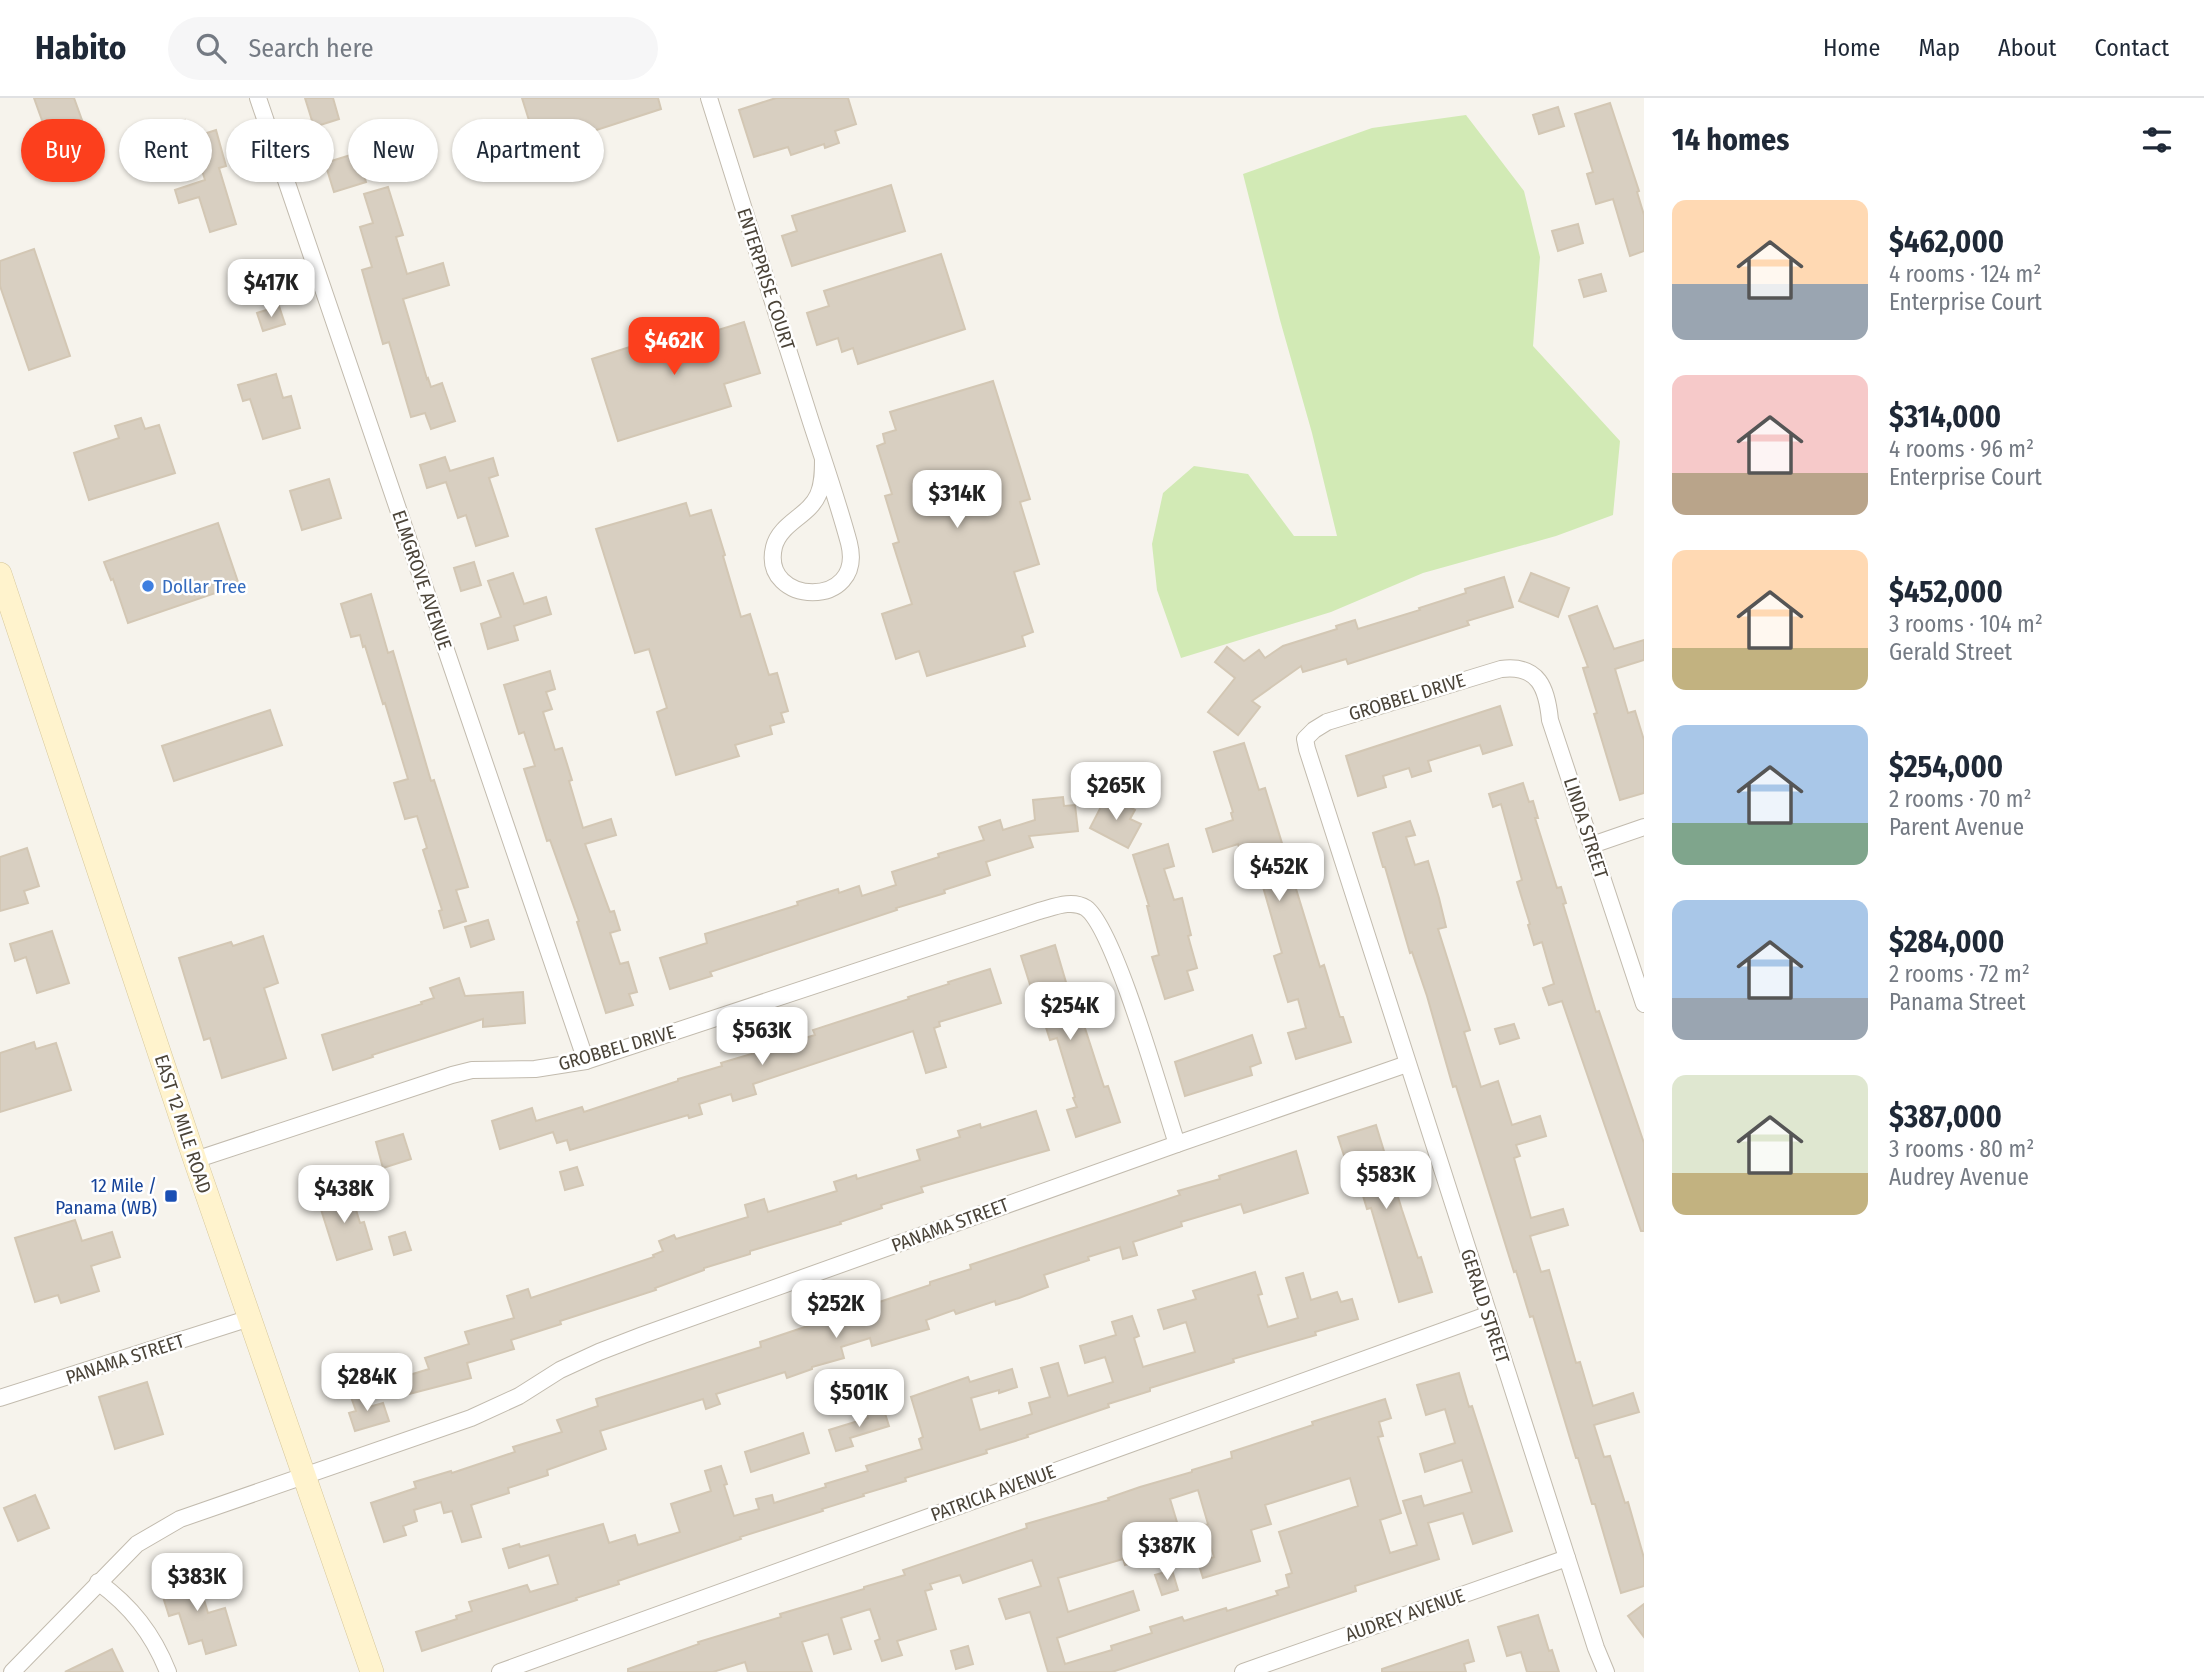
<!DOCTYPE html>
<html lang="en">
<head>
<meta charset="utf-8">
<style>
	:root { --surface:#fff; --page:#f6f6f7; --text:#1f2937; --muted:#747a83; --line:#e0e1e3; --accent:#fc3f1d }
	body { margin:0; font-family:"Fira Sans Condensed",sans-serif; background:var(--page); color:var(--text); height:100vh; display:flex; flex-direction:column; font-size:26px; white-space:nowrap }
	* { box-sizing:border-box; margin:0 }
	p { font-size:23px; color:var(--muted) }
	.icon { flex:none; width:38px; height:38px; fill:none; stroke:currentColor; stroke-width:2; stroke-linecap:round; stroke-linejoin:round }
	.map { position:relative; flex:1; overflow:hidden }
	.details { display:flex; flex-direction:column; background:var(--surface); width:560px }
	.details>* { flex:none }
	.top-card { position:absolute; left:21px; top:21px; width:665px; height:63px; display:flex; gap:14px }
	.price { position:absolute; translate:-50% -60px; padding:0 16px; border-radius:14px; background:#fff; color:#222; font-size:23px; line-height:46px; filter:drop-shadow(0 2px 4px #0008) }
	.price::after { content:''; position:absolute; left:50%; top:42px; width:21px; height:16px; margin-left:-10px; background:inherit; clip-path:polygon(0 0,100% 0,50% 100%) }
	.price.current { background:var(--accent); color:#fff }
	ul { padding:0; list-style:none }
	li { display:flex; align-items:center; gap:21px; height:175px; padding:0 28px }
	li span { display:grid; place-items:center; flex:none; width:196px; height:140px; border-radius:14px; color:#555 }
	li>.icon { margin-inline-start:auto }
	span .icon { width:84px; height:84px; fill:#fffc; stroke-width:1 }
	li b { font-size:30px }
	h2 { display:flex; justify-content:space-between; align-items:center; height:84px; padding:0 28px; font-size:30px }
	.chip { padding:0 24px; border-radius:32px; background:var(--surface); box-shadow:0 2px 5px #0004; font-size:24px; line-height:63px }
	.chip.current { background:var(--accent); color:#fff }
	header { display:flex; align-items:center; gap:42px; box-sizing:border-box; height:98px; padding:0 35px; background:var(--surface); border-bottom:2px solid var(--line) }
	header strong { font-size:33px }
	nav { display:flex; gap:38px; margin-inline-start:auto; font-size:24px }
	.search { width:490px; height:63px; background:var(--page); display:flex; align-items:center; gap:18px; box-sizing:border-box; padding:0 24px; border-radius:38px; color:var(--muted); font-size:26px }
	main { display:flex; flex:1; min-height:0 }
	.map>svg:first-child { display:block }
</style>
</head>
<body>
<header>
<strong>Habito</strong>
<div class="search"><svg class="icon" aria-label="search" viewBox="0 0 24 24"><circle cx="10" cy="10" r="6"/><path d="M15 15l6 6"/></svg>Search here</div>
<nav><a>Home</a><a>Map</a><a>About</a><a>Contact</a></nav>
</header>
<main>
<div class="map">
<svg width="1644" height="1574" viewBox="0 0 1644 1574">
	<rect width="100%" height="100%" fill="#f6f3ec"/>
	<!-- green -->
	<path fill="#d2eab5" d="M1466 17 1524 93 1540 159 1533 248 1620 343 1613 417 1556 438 1423 475 1331 514 1181 560 1157 492 1152 446 1163 395 1194 368 1248 376 1294 438H1337L1312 335 1280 222 1243 76 1372 30Z"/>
	<!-- building -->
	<g fill="#d8cfc1" stroke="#d3c7b4" stroke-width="2" fill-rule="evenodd">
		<path d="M34 0H74L83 25 48 39Z"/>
		<path d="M305 0H333L339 21 314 29Z"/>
		<path d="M522 0H658L661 11 538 51Z"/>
		<path d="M776 0H848L856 26 835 33 839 45 825 50 824 46 791 57 788 49 754 59 739 12Z"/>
		<path d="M1610 5 1639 93 1637 94 1644 117V153L1630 158 1613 101 1596 106 1587 76 1593 74 1575 16Z"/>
		<path d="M1558 9 1564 28 1539 36 1533 17Z"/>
		<path d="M185 22 191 40 216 32 226 68 219 70 236 126 210 134 199 99 179 105 175 92 205 82 196 53 189 55 186 42 172 46 166 28Z"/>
		<path d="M357 55 366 84 334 94 325 65Z"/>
		<path d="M891 87 905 133 792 168 782 138 797 133 792 118Z"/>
		<path d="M388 89 403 137 396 139 407 176 443 165 449 187 403 201 427 281 428 280 431 289 442 285 455 323 431 331 425 315 411 319 389 244 383 246 362 172 372 169 360 129 373 125 364 96Z"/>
		<path d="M1578 126 1583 145 1558 153 1552 133Z"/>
		<path d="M34 151 70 258 29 272 0 188V163Z"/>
		<path d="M941 156 965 231 858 266 853 250 842 254 838 240 817 247 807 215 829 208 824 193Z"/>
		<path d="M1601 176 1606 193 1584 199 1579 182Z"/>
		<path d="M279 208 285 226 263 233 257 215Z"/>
		<path d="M712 223 715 233 744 224 760 275 724 286 731 308 618 343 592 261Z"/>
		<path d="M276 276 283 300 291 298 300 330 263 341 250 301 243 303 238 287Z"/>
		<path d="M993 283 1030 401 1020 404 1039 466 1014 474 1033 534 1022 538 1025 548 927 578 919 553 896 561 882 516 912 506 893 446 899 444 885 398 892 396 877 348 885 345 883 336 896 332 890 314Z"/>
		<path d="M141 320 145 331 159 327 175 375 89 402 74 355 119 340 115 328Z"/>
		<path d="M445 359 450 373 493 360 498 377 489 380 508 438 476 448 466 417 458 420 446 384 427 390 420 367Z"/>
		<path d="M329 381 341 420 302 432 290 393Z"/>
		<path d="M686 405 690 418 711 412 725 457 723 458 741 519 750 516 769 577 777 575 788 613 781 615 784 624 770 628 772 636 735 647 739 658 676 677 657 614 667 610 649 551 635 555 596 431Z"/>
		<path d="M218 425 239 487 128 525 113 481 111 482 104 464Z"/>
		<path d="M474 464 481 487 461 493 454 470Z"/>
		<path d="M513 475 524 506 546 499 551 516 514 528 518 542 488 551 481 526 501 519 488 483Z"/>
		<path d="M1531 475 1569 490 1558 519 1519 503Z"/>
		<path d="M1504 479 1513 509 1467 523 1469 527 1348 566 1346 561 1303 574 1301 568 1252 603 1260 609 1238 637 1208 614 1235 580 1215 564 1227 549 1244 563 1259 552 1265 560 1283 548 1337 531 1336 528 1355 522 1358 531 1420 512 1419 510 1466 495 1465 491Z"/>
		<path d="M371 496 388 555 393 553 431 683 434 682 468 789 456 792 466 823 444 830 439 813 442 812 423 752 427 750 417 718 405 721 394 685 408 681 385 605 383 606 365 548 363 549 360 537 351 539 341 506Z"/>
		<path d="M1597 508 1614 551 1644 542V562L1615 571 1628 615 1635 613 1644 642V695L1620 702 1594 616 1597 615 1583 570 1588 569 1569 518Z"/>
		<path d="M550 573 555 591 546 594 552 611 543 614 555 652 562 650 572 682 569 683 583 730 611 721 616 737 585 746 610 814 614 813 620 832 610 835 620 866 628 864 637 894 629 896 633 907 606 915 577 824 579 823 550 742 547 743 524 671 535 668 524 634 519 636 504 587Z"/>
		<path d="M1500 608 1512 647 1483 656 1480 647 1428 663 1431 673 1412 679 1409 670 1383 678 1386 689 1358 698 1346 658Z"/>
		<path d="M270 612 282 647 174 683 162 648Z"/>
		<path d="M1244 645 1259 692 1265 690 1320 869 1324 867 1340 919H1343L1351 944 1296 961 1288 935 1306 930 1298 901 1288 904 1274 858 1282 855 1261 782 1250 785 1238 746 1213 754 1206 731 1233 722 1231 715 1233 714 1214 654Z"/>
		<path d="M1523 685 1529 704 1533 703 1538 720H1535L1557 790 1561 789 1566 805 1563 806 1596 914 1599 913 1644 1045V1133H1641L1562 903 1549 907 1543 890 1554 886 1542 844 1534 847 1528 827 1530 826 1517 784 1522 782 1501 706 1493 709 1489 696Z"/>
		<path d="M1107 697 1135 712 1130 721 1141 726 1128 750 1090 730Z"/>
		<path d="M1063 699 1064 708 1075 707 1078 733 1029 738 1033 749 986 764 990 777 944 792 945 795 896 810 897 812 710 874 712 878 670 891 660 860 707 845 705 836 798 807 797 804 838 791 839 795 859 788 862 798 896 787 892 774 939 759 938 756 984 742 979 729 1000 722 1003 732 1035 722 1033 702Z"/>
		<path d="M1410 723 1415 737 1406 739 1415 767 1428 763 1439 800 1446 829 1438 831 1470 932 1464 934 1481 989 1498 983 1512 1027 1540 1018 1546 1038 1516 1047 1520 1058 1514 1060 1531 1120 1563 1111 1568 1127 1530 1138 1541 1174 1549 1172 1576 1265 1580 1264 1593 1308 1633 1295 1639 1314 1594 1327 1604 1359 1610 1358 1625 1405 1628 1404 1644 1460V1488L1621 1495 1595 1406H1592L1578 1360H1576L1533 1218 1530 1219 1516 1173 1514 1174 1456 988 1453 989 1427 898 1412 854 1410 855 1385 769H1383L1373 735Z"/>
		<path d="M1168 746 1174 768 1164 771 1174 802 1182 800 1191 837 1188 838 1197 870 1187 873 1193 892 1165 901 1152 859 1159 857 1147 808H1149L1133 757Z"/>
		<path d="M27 750 39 788 24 793 28 805 0 813V759Z"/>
		<path d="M488 822 494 841 471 849 465 829Z"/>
		<path d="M52 833 69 885 37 895 26 859 15 863 10 846Z"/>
		<path d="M263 838 278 885 264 890 286 960 222 980 210 940 204 942 179 860 231 844 233 848Z"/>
		<path d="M1055 847 1068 891 1072 890 1104 989 1108 988 1120 1024 1076 1039 1067 1012 1077 1009 1073 1000 1075 999 1057 940 1050 942 1035 895 1033 896 1021 858Z"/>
		<path d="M990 871 1001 905 939 924 940 928 934 930 946 969 926 975 913 933 753 986 756 996 733 1003 731 996 699 1006 702 1016 689 1020 688 1017 570 1052 567 1042 557 1045 553 1034 500 1051 492 1023 532 1010 536 1023 582 1009 584 1014 678 983V981L722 968 721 965 815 937 813 932 909 901 908 899 949 886 948 884Z"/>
		<path d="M459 880 465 898 523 894 525 925 483 929V921L372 957 373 959 333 972 322 937 422 906 421 904 434 900 430 890Z"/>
		<path d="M1514 926 1519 940 1500 946 1495 931Z"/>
		<path d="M1252 937 1261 965 1250 969 1252 977 1185 998 1175 964Z"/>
		<path d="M34 944 36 951 56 945 71 992 0 1014V955Z"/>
		<path d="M1036 1013 1049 1052 921 1089 923 1094 881 1107 882 1110 840 1124 841 1126 750 1153V1156L704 1170V1172L655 1190 656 1192 560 1223 561 1226 511 1242 514 1251 467 1265 471 1280 409 1296 403 1279 429 1271 425 1260 469 1246 465 1234 514 1220 507 1198 528 1191 531 1200 654 1159 653 1157 663 1153 659 1143 674 1137 676 1141 748 1119 745 1107 764 1101 768 1114 837 1093 834 1084 856 1077 857 1081 920 1062 917 1052 960 1039 958 1033 980 1026 981 1030Z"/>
		<path d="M1376 1027 1402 1112 1418 1160 1421 1159 1432 1194 1399 1204 1371 1110 1367 1111 1354 1068 1348 1070 1338 1039Z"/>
		<path d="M403 1036 411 1061 383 1070 376 1044Z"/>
		<path d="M1296 1053 1308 1095 1244 1115 1241 1106 1181 1124 1182 1128 1133 1144 1137 1157 1123 1161 1120 1149 1088 1159 1089 1162 1044 1177 1048 1189 1019 1200 996 1207 995 1203 956 1216 954 1212 926 1222 929 1231 872 1248 870 1240 841 1249 844 1260 812 1269V1271L787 1280 785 1274 716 1296 720 1306 706 1311 703 1301 600 1333 606 1351 547 1372 548 1377 508 1390 509 1395 471 1407 481 1439 462 1444 452 1413 444 1415 441 1404 414 1412 417 1423 403 1428 406 1437 384 1444 371 1405 416 1390 414 1384 451 1373 452 1375 515 1354 513 1349 562 1334 557 1322 598 1308 596 1301 761 1249 760 1244 930 1187V1184L971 1171 970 1167 1180 1097 1178 1093 1220 1081 1219 1078Z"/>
		<path d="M577 1069 583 1087 565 1092 560 1074Z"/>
		<path d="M350 1092 360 1125 364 1124 372 1151 337 1162 318 1102Z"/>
		<path d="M75 1122 82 1143 112 1134 120 1159 91 1168 99 1193 61 1205 58 1197 35 1204 15 1140Z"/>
		<path d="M405 1134 411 1152 394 1157 389 1139Z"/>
		<path d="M1255 1174 1262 1196 1258 1197 1268 1229 1298 1220 1286 1180 1303 1175 1311 1202 1337 1194 1341 1204 1352 1201 1358 1221 1315 1234 1316 1237 1233 1261 1234 1264 1150 1290V1293L1108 1306 1109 1309 1027 1337 1028 1339 986 1352 987 1355 905 1380 906 1383 863 1396 864 1398 822 1411 823 1413 740 1439 741 1441 618 1483 619 1486 576 1500 577 1502 422 1553 416 1534 457 1521 456 1518 472 1513 469 1504 527 1487 530 1494 558 1486 549 1457 509 1470 503 1451 519 1446 520 1449 603 1426 609 1445 635 1437 638 1447 680 1434 671 1406 711 1393 705 1373 721 1368 727 1386 724 1387 734 1418 759 1411 756 1401 772 1397 774 1405 826 1389 825 1386 868 1373 866 1368 922 1351 919 1341 923 1339 911 1299 968 1279 970 1284 1012 1271 1017 1289 999 1295V1292L971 1300 980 1332 1032 1316 1029 1305 1050 1299 1041 1270 1058 1265 1068 1298 1113 1284 1105 1259 1085 1265 1080 1248 1116 1237 1112 1224 1132 1218 1139 1238 1134 1240 1143 1269 1195 1254 1186 1224 1164 1231 1158 1212 1196 1201 1193 1193Z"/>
		<path d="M1459 1275 1469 1309 1472 1308 1512 1433 1473 1446 1463 1415 1428 1425 1439 1461 1355 1488 1356 1493 1112 1574H1048L1030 1514 1006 1521 999 1501 1041 1488 1032 1462 963 1485 960 1477 930 1486 932 1491 925 1493 936 1531 897 1543 902 1557 882 1563 875 1543 880 1541 870 1511 841 1520 851 1551 834 1556 828 1536 802 1544 812 1574H748L745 1564 713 1574H628V1571L699 1546 698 1544 781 1519 780 1516 864 1491V1489L905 1477 903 1472 1027 1430 1026 1426 1109 1402 1108 1400 1140 1389 1192 1374V1372L1232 1360 1231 1354 1313 1327 1312 1324 1385 1301 1391 1320 1379 1324 1383 1338 1378 1339 1401 1415 1380 1422 1390 1455 1417 1447 1403 1403 1421 1398 1424 1408 1472 1394 1462 1362 1425 1374 1420 1356 1455 1345 1445 1311 1426 1317 1417 1287ZM1350 1380 1358 1408 1279 1434 1292 1475 1286 1477 1289 1489 1276 1493 1278 1497 1227 1513 1226 1510 1184 1523 1182 1519 1150 1529 1152 1535 1111 1548 1112 1552 1065 1566 1057 1540 1139 1512 1133 1493 1068 1514 1058 1480 1123 1461 1125 1467 1145 1461 1143 1453 1182 1441 1170 1401 1198 1392 1208 1426 1204 1427 1214 1459 1198 1464 1203 1480 1260 1463 1251 1432 1271 1426 1265 1407Z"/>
		<path d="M147 1284 163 1336 115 1351 99 1299Z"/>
		<path d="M365 1295 369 1309 383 1305 389 1323 355 1333 349 1315 356 1313 351 1299Z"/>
		<path d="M883 1309 889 1328 850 1340 853 1348 836 1353 829 1332 868 1320 866 1314Z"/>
		<path d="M803 1335 809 1355 751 1374 745 1354Z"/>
		<path d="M35 1397 49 1430 18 1443 4 1410Z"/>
		<path d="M195 1472 208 1515 225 1510 236 1547 206 1556 202 1542 189 1546 179 1515 169 1518 158 1483Z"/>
		<path d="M1172 1472 1178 1492 1162 1497 1155 1477Z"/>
		<path d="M1644 1506V1539L1628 1518Z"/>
		<path d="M1538 1517 1549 1553 1552 1552 1559 1574H1527L1521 1554 1507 1558 1498 1529Z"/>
		<path d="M1468 1542 1474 1563 1464 1566 1466 1574H1382V1571Z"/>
		<path d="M968 1548 973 1566 956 1571 951 1553Z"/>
		<path d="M112 1551 123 1574H65Z"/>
	</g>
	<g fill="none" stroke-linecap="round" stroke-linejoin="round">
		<defs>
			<g id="minor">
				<path d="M258 0 586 963"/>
				<path d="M709 0C742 108 777 216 811 324 824 364 838 404 849 445 866 512 760 508 774 449 780 425 809 418 818 397 823 386 823 373 823 361"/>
				<path d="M1592 747 1644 729"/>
				<path d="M195 1062 452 977 472 972 535 971 586 963 1039 813C1054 809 1072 801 1086 810 1115 831 1163 1004 1177 1046"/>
				<path d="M0 1300 250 1220"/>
				<path d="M98 1484C131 1508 153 1536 168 1574"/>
				<path d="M12 1574 137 1446 180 1421 471 1320 519 1298 560 1272 599 1254 643 1237 1177 1046 1407 966"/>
				<path d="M500 1574 1487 1217"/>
				<path d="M1243 1574 1567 1460"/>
				<path d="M1606 1574 1596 1550 1307 651 1305 641 1314 632 1327 624 1501 571C1539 566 1547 591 1550 622L1644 906"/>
			</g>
			<path id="secondary" d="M0 476 195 1062 372 1574"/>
		</defs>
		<!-- minor casing -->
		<use href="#minor" stroke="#c2bbae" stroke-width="18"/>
		<!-- secondary casing -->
		<use href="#secondary" stroke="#d6c79b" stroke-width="24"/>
		<!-- minor -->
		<use href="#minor" stroke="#fff" stroke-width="16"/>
		<!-- secondary -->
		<use href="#secondary" stroke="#fff3cd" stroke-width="23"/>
	</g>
	<!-- markers -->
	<circle fill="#3f7fe0" stroke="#fff" stroke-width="2.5" cx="148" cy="488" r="7"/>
	<rect fill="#1a4fb4" stroke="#fff" stroke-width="2.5" x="164" y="1091" width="14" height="14" rx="3.5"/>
	<g text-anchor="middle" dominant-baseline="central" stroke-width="5" stroke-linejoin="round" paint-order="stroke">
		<!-- street labels -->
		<g font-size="19" fill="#4b4439" stroke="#fff">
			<text transform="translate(766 181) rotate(72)">ENTERPRISE COURT</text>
			<text transform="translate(422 482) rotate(71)">ELMGROVE AVENUE</text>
			<text transform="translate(1407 599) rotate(-17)">GROBBEL DRIVE</text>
			<text transform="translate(1586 730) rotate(72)">LINDA STREET</text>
			<text transform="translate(617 950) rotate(-16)">GROBBEL DRIVE</text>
			<text transform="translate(183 1026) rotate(72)">EAST 12 MILE ROAD</text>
			<text transform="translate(950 1127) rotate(-20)">PANAMA STREET</text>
			<text transform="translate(1485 1208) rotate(72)">GERALD STREET</text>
			<text transform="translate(125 1261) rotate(-18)">PANAMA STREET</text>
			<text transform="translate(993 1395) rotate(-20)">PATRICIA AVENUE</text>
			<text transform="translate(1405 1517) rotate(-19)">AUDREY AVENUE</text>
		</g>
		<!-- shop labels -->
		<g font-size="19" fill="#366cbe" stroke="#fff" text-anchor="start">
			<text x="162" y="488">Dollar Tree</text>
		</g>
		<!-- transit labels -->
		<g font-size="19" fill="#164399" stroke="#fff" text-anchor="end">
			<text x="157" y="1087">12 Mile /<tspan x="157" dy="22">Panama (WB)</tspan></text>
		</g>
	</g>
</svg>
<b class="price" style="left:271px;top:221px">$417K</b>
<b class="price current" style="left:674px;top:279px">$462K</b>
<b class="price" style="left:957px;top:432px">$314K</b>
<b class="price" style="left:1116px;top:724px">$265K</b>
<b class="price" style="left:1279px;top:805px">$452K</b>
<b class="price" style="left:1070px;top:944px">$254K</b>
<b class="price" style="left:762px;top:969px">$563K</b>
<b class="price" style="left:1386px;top:1113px">$583K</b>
<b class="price" style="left:344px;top:1127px">$438K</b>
<b class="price" style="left:836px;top:1242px">$252K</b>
<b class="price" style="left:367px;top:1315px">$284K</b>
<b class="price" style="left:859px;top:1331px">$501K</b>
<b class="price" style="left:1167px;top:1484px">$387K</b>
<b class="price" style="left:197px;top:1515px">$383K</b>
<div class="top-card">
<a class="chip current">Buy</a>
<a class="chip">Rent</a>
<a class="chip">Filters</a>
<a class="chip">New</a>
<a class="chip">Apartment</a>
</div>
</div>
<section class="details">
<h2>14 homes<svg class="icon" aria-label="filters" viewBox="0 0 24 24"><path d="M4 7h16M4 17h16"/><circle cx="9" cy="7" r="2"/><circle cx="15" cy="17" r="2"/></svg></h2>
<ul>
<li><span style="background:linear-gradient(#ffd9b3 60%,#9aa5b1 0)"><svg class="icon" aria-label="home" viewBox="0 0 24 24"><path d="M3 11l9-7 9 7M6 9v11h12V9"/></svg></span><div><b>$462,000</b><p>4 rooms · 124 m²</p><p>Enterprise Court</p></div></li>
<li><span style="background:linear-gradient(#f6c9c9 70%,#b9a48a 0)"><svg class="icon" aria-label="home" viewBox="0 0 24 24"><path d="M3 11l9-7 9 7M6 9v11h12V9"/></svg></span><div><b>$314,000</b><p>4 rooms · 96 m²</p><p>Enterprise Court</p></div></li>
<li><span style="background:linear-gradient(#ffd9b3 70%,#c2b280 0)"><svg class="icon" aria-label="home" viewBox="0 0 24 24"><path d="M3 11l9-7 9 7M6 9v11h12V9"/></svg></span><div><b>$452,000</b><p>3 rooms · 104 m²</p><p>Gerald Street</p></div></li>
<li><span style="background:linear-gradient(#a9c7e8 70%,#7fa58c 0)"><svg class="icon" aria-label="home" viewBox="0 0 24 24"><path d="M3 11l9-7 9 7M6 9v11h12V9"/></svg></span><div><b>$254,000</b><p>2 rooms · 70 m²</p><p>Parent Avenue</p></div></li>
<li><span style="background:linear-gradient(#a9c7e8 70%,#9aa5b1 0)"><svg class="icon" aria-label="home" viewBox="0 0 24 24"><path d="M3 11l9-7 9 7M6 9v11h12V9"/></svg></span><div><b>$284,000</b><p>2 rooms · 72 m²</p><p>Panama Street</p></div></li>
<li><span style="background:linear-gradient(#dfe7d0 70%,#c2b280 0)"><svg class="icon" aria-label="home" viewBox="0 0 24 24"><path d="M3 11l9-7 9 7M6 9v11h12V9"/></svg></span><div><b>$387,000</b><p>3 rooms · 80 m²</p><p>Audrey Avenue</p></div></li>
</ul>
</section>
</main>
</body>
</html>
